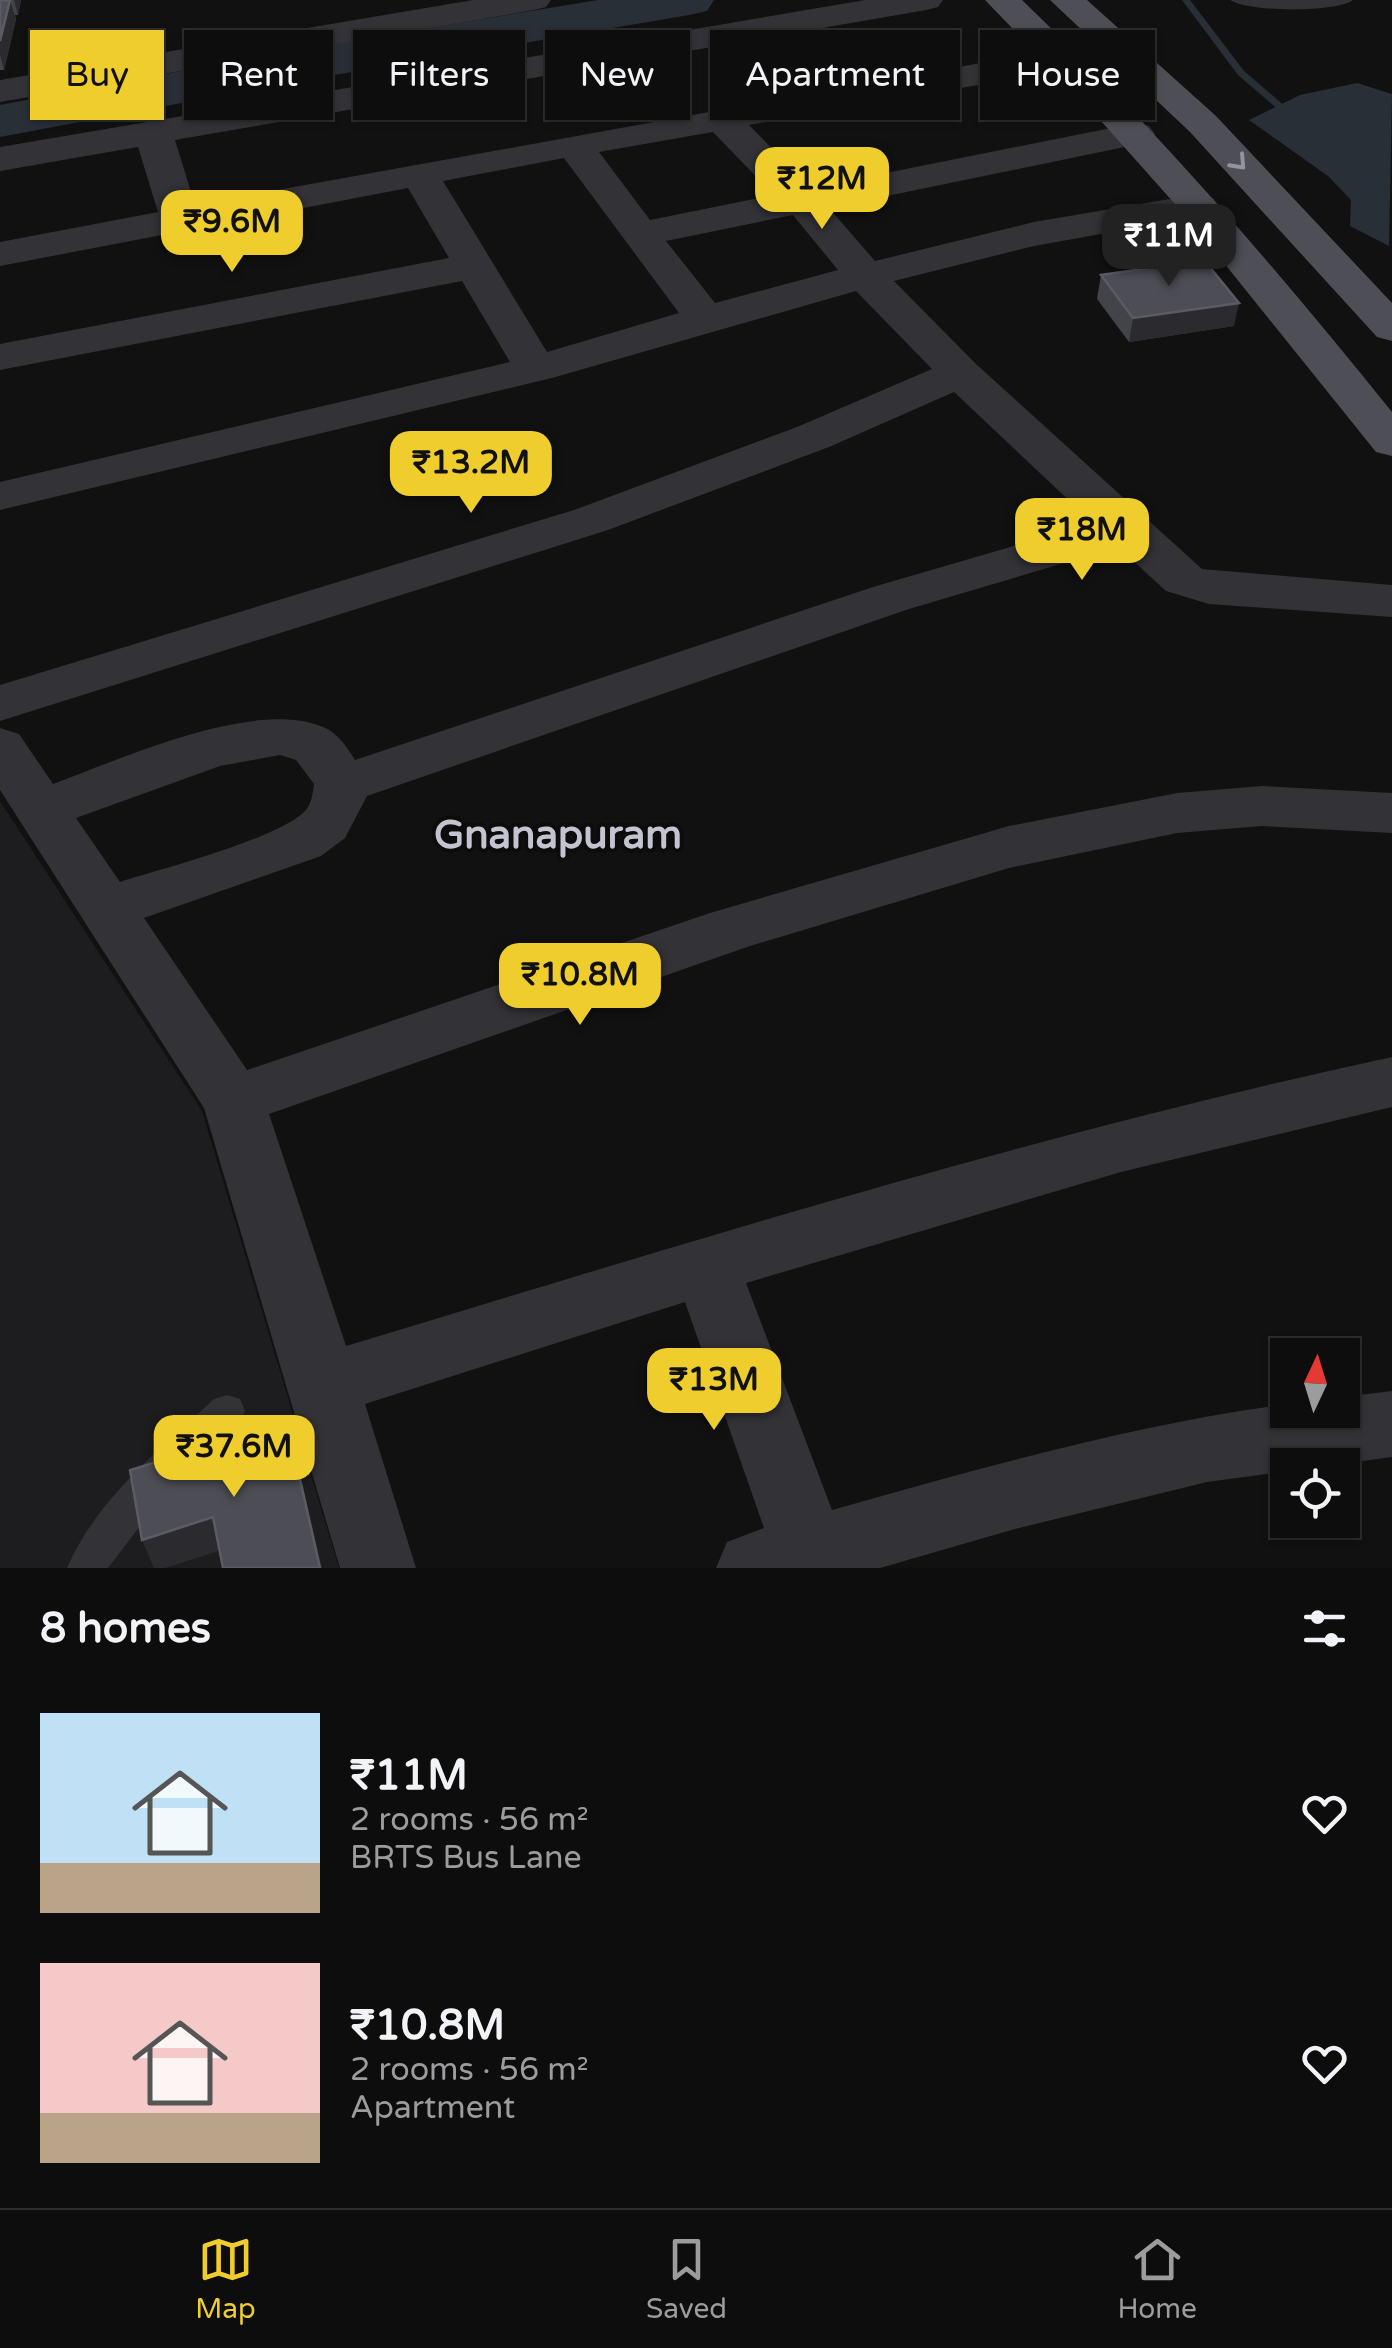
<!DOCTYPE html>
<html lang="en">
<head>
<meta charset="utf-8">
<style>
	:root { --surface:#0d0d0e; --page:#161617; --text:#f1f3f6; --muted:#9a9c9e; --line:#2d2d2e; --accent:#eecd2c }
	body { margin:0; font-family:"Varela Round",sans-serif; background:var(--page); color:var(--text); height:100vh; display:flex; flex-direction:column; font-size:38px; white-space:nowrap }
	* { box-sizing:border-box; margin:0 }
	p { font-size:32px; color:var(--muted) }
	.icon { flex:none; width:55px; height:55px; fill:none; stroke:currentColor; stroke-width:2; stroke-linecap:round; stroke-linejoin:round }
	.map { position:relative; height:1568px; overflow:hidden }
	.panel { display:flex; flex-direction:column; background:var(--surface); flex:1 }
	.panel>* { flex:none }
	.hud { position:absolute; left:30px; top:30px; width:1332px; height:90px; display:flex; gap:20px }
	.needle { width:65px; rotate:4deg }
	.controls { position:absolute; left:1270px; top:1338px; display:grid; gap:20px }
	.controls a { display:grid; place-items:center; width:90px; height:90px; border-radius:0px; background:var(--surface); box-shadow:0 2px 8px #0004,0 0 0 2px var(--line); font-size:50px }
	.price { position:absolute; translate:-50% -85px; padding:0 22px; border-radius:20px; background:var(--accent); color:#111; font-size:32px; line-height:65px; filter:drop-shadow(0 2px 5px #0008) }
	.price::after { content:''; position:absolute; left:50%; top:60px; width:30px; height:22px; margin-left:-15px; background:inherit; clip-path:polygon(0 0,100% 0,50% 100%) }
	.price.on { background:#222; color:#fff }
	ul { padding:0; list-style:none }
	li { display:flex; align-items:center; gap:30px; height:250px; padding:0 40px }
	li span { display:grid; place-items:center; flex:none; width:280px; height:200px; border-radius:0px; color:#555 }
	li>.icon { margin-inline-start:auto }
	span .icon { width:120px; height:120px; fill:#fffc; stroke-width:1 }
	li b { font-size:42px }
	h2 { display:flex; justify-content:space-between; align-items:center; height:120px; padding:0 40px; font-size:42px }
	.tag { padding:0 35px; border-radius:0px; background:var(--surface); box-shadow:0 2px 8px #0004,0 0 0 2px var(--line); font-size:35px; line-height:90px }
	.tag.on { background:var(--accent); color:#111 }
	.tabs { display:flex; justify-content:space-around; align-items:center; height:140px; border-top:2px solid var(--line); background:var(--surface); font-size:28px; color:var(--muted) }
	.tabs a { display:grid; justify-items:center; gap:5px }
	.tabs .on { color:var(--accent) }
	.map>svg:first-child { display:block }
</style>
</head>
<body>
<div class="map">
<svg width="1392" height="1568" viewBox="0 0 1392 1568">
	<rect width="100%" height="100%" fill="#111112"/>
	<!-- built -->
	<path fill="#1d1d1f" d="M0 801 202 1111 339 1568H0Z"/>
	<!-- water -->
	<path fill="#292f37" d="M1357 83 1392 94 1389 246 1350 226 1351 200 1328 176 1249 120 1300 95Z"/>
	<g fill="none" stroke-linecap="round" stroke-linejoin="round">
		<!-- stream -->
		<path fill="#292f37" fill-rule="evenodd" d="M1182 0H1190L1244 71 1294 114V118H1288L1238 75Z"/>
		<!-- river -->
		<path fill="#292f37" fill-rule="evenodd" d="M598 0H714L707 11 689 15 299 81 0 137V105L299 49Z"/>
		<!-- service -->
		<g fill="#323237" fill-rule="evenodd">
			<path d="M1230 0H1353C1335 13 1248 12 1230 0Z"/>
			<path d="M227 1395 240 1399 245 1411 240 1423 163 1496 108 1568H67C96 1500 161 1448 214 1399Z"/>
		</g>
		<!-- minor -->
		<g fill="#323237" fill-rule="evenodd">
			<path d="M473 0H551L546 7 534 10 0 102V80Z"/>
			<path d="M865 0H943L938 7 926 10 175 140 195 205 1063 48 1076 51 1081 59 1076 67 1063 70 749 125 811 188 1136 123 1149 126 1155 134 1149 142 829 208 875 261 1034 222 1199 194 1213 198 1219 206 1213 214 1034 246 894 281 976 364 1202 569 1392 585V617L1209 604 1166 591 1118 547 909 609 367 796 345 838 321 856 144 918 247 1070 710 913 1009 826 1177 793 1262 786 1392 793V833L1262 826 1177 833 1009 868 747 947 269 1114 346 1346C693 1241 1038 1133 1392 1057V1107L1121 1172 746 1283 832 1510C982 1468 1133 1424 1288 1404V1410H1342V1397L1392 1391V1457L1333 1465H1288V1471L1207 1482 1015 1529 880 1568H716L727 1542 764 1528 685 1302 365 1404 416 1568H340L204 1108 0 790V728L19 734 53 784C121 759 253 698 323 727 338 733 346 746 355 760L873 587 1093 523 954 392 829 447 608 530 0 721V685L574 510 797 427 932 369 856 291 552 378 0 510V482L510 362 462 281 0 370V344L449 258 408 188 0 266V242L158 212 138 147 0 171V147ZM713 132 774 195 650 220 599 152ZM564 158 679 313 547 352 443 181ZM793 215 838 270 715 303 666 241ZM280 755 296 760 314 784C313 791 312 801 308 807 290 836 157 870 120 882L76 818 220 766Z"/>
		</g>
		<!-- primary -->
		<g fill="#4e4e56" fill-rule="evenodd">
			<path d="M985 0H1022C1156 128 1276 268 1392 412V456L1376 452 1191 222 1093 112Z"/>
			<path d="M1050 0H1087L1216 116 1392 303V341L1377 337 1190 132Z"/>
		</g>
	</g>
	<!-- wall -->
	<g fill="#43434a">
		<path d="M0 0H21L18 15H15L16 19 4 70H0Z"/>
		<path d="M1101 275 1234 326 1129 342 1097 299Z"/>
	</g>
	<!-- shaded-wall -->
	<g fill="#2b2b2f">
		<path d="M10 0 16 19 4 70 0 55V41Z"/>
		<path d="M14 0H21L18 15Z"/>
		<path d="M1239 303 1234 326 1129 342 1133 318Z"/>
		<path d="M287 1422 296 1455 322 1568H320Z"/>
		<path d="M213 1517 225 1549 165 1568H154L142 1540Z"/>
	</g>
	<!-- building -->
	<g fill="#4d4e55" stroke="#5b5b64" stroke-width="2.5">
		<path d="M0 0H10L0 41Z"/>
		<path d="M1204 260 1239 303 1133 318 1101 275Z"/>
		<path d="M287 1422 320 1568H223L213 1517 142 1540 130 1470Z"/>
	</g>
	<!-- one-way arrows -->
	<defs><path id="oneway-chevron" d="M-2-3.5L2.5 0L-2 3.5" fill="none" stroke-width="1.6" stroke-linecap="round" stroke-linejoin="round" transform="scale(2.5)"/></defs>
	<use stroke="#9193a0" href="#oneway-chevron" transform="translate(1239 163) rotate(47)"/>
	<g text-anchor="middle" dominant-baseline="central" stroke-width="8" stroke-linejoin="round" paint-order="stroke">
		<!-- district labels -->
		<g font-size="40" font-weight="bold" fill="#c3c4cf" stroke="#0c0c0d">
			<text x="558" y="835">Gnanapuram</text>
		</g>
	</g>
</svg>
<div class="controls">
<a><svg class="needle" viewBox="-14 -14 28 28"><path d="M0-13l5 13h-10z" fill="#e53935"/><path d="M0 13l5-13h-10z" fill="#9a9c9e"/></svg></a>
<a><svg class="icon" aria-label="locate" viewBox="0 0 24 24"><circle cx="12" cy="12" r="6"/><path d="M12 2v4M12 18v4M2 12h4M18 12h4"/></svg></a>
</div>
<b class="price" style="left:822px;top:232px">₹12M</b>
<b class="price" style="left:232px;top:275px">₹9.6M</b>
<b class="price on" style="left:1169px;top:289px">₹11M</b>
<b class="price" style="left:471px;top:516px">₹13.2M</b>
<b class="price" style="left:1082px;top:583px">₹18M</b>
<b class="price" style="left:580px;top:1028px">₹10.8M</b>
<b class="price" style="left:714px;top:1433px">₹13M</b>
<b class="price" style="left:234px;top:1500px">₹37.6M</b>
<div class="hud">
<a class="tag on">Buy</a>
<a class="tag">Rent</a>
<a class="tag">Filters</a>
<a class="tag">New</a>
<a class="tag">Apartment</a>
<a class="tag">House</a>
</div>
</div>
<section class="panel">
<h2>8 homes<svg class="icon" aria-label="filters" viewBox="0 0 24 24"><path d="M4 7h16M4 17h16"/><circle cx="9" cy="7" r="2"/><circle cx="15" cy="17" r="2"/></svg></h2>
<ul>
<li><span style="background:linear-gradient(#bfe0f5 75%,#b9a48a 0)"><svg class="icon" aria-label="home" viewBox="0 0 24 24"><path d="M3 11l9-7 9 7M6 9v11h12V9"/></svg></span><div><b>₹11M</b><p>2 rooms · 56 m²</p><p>BRTS Bus Lane</p></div><svg class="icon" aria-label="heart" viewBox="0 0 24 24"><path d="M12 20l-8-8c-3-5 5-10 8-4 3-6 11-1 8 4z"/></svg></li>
<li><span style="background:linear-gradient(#f6c9c9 75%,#b9a48a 0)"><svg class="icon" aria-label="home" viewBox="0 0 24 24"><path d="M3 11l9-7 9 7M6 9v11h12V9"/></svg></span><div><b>₹10.8M</b><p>2 rooms · 56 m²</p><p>Apartment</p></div><svg class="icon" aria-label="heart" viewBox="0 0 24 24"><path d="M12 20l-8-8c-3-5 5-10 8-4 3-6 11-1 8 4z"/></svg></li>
</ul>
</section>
<nav class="tabs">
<a class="on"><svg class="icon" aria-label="map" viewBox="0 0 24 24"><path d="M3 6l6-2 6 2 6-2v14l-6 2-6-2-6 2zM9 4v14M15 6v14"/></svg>Map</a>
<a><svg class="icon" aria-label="saved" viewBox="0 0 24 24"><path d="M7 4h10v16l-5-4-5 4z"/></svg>Saved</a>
<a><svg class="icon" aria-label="home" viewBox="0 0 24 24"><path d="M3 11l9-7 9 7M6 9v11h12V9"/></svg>Home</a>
</nav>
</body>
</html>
